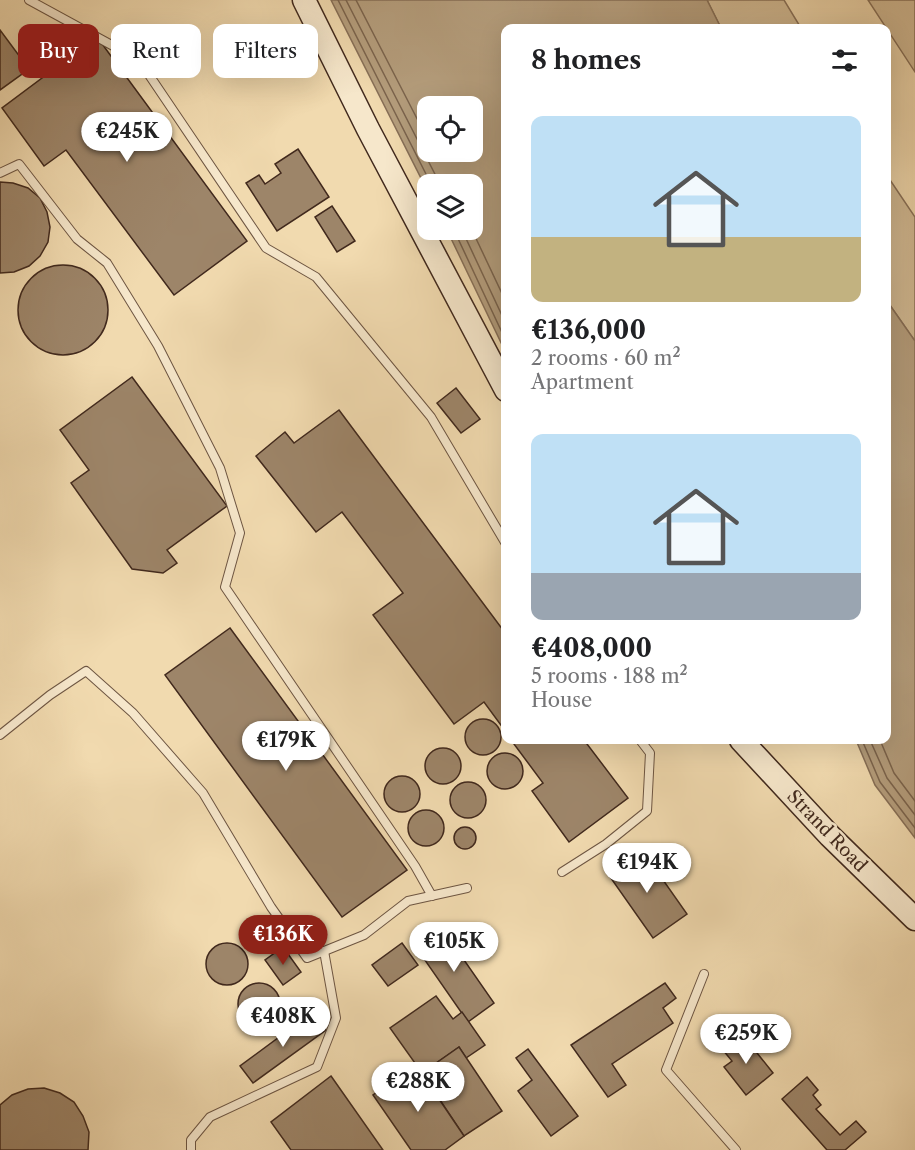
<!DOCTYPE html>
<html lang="en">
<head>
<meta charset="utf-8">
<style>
	:root { --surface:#fff; --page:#f6f6f6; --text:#202124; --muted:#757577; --accent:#8f2418 }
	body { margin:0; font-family:"Libre Caslon Text",serif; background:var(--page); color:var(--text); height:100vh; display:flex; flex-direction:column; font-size:22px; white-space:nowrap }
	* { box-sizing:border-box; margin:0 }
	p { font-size:20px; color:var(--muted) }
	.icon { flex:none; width:33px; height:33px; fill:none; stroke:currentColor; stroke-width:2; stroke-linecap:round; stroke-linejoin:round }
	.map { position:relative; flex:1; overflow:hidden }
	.panel { position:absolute; left:501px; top:24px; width:390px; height:720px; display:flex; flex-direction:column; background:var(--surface); border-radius:12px; box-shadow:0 6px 24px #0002 }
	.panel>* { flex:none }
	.banner { position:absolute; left:18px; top:24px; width:393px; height:54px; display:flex; gap:12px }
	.controls { position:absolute; left:417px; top:96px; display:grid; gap:12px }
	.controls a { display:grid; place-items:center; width:66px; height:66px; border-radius:12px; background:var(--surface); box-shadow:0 6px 24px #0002; font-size:30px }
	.price { position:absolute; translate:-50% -51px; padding:0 14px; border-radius:21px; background:#fff; color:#222; font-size:20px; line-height:39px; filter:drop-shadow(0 2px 3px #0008) }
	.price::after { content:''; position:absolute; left:50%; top:36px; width:18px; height:14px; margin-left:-9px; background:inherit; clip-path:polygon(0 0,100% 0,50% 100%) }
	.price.active { background:var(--accent); color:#fff }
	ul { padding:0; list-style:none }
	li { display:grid; align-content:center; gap:12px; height:318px; padding:0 30px }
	li span { display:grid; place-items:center; height:186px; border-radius:12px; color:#555 }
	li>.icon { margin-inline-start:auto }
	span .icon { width:108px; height:108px; fill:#fffc; stroke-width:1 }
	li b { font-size:26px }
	h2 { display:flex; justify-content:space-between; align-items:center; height:72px; padding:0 30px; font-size:26px }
	.pill { padding:0 21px; border-radius:12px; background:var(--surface); box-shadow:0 6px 24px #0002; font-size:21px; line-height:54px }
	.pill.active { background:var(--accent); color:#fff }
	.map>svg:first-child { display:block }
</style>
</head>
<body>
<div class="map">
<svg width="915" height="1150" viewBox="0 0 915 1150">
	<rect width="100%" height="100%" fill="#f1daaf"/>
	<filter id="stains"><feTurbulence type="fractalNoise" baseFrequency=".00333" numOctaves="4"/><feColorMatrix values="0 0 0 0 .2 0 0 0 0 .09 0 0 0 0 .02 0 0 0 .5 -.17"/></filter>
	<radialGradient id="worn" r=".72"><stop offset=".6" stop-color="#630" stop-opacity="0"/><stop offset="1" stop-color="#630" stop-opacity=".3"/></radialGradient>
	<!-- green -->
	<g fill="#d3bc96" stroke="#8a725a" stroke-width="1.5">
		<path d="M707 0H784L801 28H721Z"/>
		<path d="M868 0H915V72Z"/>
		<path d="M886 174 915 217V341L887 301Z"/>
	</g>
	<!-- water -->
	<g fill="#b59e7d" stroke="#876f57" stroke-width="1.5" fill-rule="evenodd">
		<path d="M331 0H707L721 28H506L505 351 447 230H472V184H428L427 190ZM428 106H472V152H428Z"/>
		<path d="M887 301 915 341V838L875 785 856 740H886Z"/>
	</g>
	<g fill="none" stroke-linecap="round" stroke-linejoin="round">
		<!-- shore -->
		<g stroke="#7b644d" stroke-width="1.5">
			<path d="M338 0 431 184"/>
			<path d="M346 0 440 184"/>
			<path d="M356 0 428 140"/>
			<path d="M454 230 506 341"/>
			<path d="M462 230 506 324"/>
			<path d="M472 230 506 302"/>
			<path d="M862 740 880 782 915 828"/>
			<path d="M870 740 887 778 915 815"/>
			<path d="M880 740 894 773 915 801"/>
		</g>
	</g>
	<!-- building -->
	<g fill="#9d8569" stroke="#41291d" stroke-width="1.5">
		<path d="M0 30 29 69 0 90Z"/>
		<path d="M97 37 247 241 174 295 66 150 44 166 2 108Z"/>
		<path d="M298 149 329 197 277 231 246 183 259 175 265 184 281 173 275 164Z"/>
		<path d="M0 182 13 183 28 188 40 198 47 212 50 227 48 242 40 256 29 266 14 272 0 273Z"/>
		<path d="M332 206 355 241 337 252 315 217Z"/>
		<circle cx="63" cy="310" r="45"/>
		<path d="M132 377 227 506 167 550 177 563 163 573 132 569 71 483 89 470 60 430Z"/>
		<path d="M456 388 480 419 461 433 437 403Z"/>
		<path d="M339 410 506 634V732L484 702 454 724 373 615 403 593 342 512 316 532 256 456 285 432 294 443Z"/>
		<path d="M230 628 407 870 342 917 165 675Z"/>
		<circle cx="483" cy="737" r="18"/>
		<path d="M511 740H584L628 798 569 842 532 791 543 783Z"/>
		<circle cx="443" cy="766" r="18"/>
		<circle cx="505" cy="771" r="18"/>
		<circle cx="402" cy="794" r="18"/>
		<circle cx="468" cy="800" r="18"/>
		<circle cx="426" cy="828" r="18"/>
		<circle cx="465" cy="838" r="11"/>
		<path d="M642 850 687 914 653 938 608 874Z"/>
		<path d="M439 924 494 1003 468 1022 413 943Z"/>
		<circle cx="227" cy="964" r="21"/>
		<path d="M402 943 418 965 388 986 372 965Z"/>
		<path d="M283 947 301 972 283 985 265 960Z"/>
		<circle cx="259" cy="1004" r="21"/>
		<path d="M665 983 676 998 663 1008 673 1023 612 1064 626 1085 608 1097 571 1045Z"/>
		<path d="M436 996 453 1019 462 1012 485 1045 466 1058 459 1047 422 1073 390 1028Z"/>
		<path d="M313 1012 326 1030 253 1083 240 1066Z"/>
		<path d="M742 1034 773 1073 746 1095 724 1067 732 1061 723 1050Z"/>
		<path d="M459 1047 502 1111 464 1136 422 1073Z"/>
		<path d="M528 1049 578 1116 551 1136 518 1091 532 1080 516 1058Z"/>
		<path d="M416 1065 464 1136 445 1150H411L373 1095Z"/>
		<path d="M331 1076 383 1150H291L271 1122Z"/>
		<path d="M807 1077 818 1090 813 1095 821 1105 816 1109 840 1135 856 1121 866 1132 845 1150H827L782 1099Z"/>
		<path d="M44 1088 60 1093 74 1102 83 1116 89 1132 88 1150H0V1105L12 1095 28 1089Z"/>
	</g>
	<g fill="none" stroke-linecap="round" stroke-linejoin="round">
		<defs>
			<g id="service">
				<path d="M29 0 139 60 266 248 316 277 431 417 506 544"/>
				<path d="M0 173 19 164 77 239 107 263 158 346 220 468 240 533 225 587 415 866 432 896"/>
				<path d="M0 735 50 695 86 671 133 713 203 793 271 907 307 958 364 935 408 901 467 888"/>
				<path d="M562 872 606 844 647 811 650 753 640 740"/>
				<path d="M704 974 666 1070 736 1150"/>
				<path d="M191 1150V1140L210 1117 317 1067 336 1018 324 951"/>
			</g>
			<g id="secondary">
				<path d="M304 0 368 129 506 390"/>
				<path d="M741 740 830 836 915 919"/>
			</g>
		</defs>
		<!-- service casing -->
		<use href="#service" stroke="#6d5542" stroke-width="10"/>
		<!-- secondary casing -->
		<use href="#secondary" stroke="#41291d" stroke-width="25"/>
		<!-- service -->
		<use href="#service" stroke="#f6e7cb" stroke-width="8"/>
		<!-- secondary -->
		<use href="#secondary" stroke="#f6e7cb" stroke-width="22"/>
	</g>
	<g text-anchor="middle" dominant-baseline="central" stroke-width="5" stroke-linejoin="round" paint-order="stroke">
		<!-- street labels -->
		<g font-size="18" fill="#41291d" stroke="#f6e7cb">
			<text transform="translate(827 831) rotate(46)">Strand Road</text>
		</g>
	</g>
	<rect width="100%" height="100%" filter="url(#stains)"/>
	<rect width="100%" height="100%" fill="url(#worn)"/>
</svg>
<div class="controls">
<a><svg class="icon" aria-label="locate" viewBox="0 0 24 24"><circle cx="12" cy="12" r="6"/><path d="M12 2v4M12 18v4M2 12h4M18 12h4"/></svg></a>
<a><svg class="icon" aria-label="layers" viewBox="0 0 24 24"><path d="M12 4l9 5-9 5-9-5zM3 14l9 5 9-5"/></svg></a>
</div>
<b class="price" style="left:127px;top:163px">€245K</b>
<b class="price" style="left:286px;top:772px">€179K</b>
<b class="price" style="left:647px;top:894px">€194K</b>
<b class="price active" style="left:283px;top:966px">€136K</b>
<b class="price" style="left:454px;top:973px">€105K</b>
<b class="price" style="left:283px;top:1048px">€408K</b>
<b class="price" style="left:746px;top:1065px">€259K</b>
<b class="price" style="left:418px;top:1113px">€288K</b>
<div class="banner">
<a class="pill active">Buy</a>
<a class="pill">Rent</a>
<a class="pill">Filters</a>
</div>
<section class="panel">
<h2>8 homes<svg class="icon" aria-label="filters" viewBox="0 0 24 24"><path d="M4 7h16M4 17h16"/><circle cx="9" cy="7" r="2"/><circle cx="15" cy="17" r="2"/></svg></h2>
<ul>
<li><span style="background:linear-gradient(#bfe0f5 65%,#c2b280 0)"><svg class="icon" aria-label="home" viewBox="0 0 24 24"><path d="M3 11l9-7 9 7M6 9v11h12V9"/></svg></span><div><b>€136,000</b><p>2 rooms · 60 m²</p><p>Apartment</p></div></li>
<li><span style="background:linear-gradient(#bfe0f5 75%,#9aa5b1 0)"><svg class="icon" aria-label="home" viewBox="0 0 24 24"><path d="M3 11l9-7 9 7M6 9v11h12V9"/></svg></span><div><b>€408,000</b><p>5 rooms · 188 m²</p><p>House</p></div></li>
</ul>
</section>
</div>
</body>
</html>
